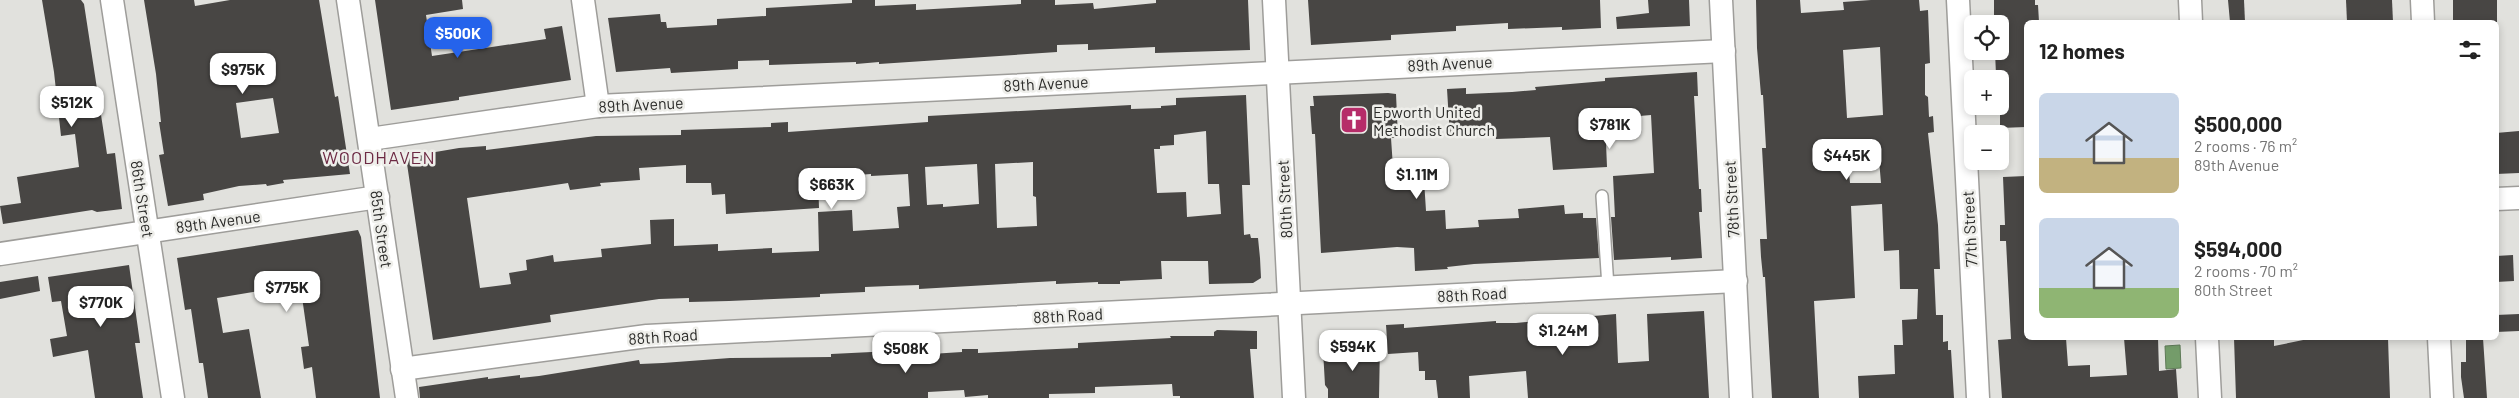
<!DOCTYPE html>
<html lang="en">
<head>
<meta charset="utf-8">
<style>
	:root { --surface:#fff; --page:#f6f6f6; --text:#222; --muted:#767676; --accent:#2563eb }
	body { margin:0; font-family:Barlow,sans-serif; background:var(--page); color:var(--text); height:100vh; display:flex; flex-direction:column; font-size:19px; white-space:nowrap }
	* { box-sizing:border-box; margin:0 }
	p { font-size:16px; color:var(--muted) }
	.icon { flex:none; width:28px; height:28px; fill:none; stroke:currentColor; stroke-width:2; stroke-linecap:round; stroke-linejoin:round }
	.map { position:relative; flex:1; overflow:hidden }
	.side { position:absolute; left:2024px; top:20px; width:475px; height:320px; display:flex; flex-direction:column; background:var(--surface); border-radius:8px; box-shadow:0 2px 8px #0003 }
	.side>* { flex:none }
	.fabs { position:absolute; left:1964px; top:15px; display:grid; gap:10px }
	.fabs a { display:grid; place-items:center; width:45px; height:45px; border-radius:8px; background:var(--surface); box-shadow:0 2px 8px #0003; font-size:25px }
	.price { position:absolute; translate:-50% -42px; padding:0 11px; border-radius:10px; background:#fff; color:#222; font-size:16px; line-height:32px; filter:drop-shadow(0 1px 2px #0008) }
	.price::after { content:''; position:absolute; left:50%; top:30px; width:15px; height:11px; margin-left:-8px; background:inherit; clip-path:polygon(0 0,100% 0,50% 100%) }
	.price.current { background:var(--accent); color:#fff }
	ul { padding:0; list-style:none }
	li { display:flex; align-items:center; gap:15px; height:125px; padding:0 15px }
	li span { display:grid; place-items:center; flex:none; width:140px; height:100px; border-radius:8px; color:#555 }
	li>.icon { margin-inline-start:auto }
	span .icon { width:60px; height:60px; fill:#fffc; stroke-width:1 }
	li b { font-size:21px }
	h2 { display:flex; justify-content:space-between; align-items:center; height:60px; padding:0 15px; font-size:21px }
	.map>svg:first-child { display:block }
</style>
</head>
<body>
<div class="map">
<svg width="2519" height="398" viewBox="0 0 2519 398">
	<rect width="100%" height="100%" fill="#e1e1dd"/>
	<!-- water -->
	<path fill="#749c6a" stroke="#5e7a57" d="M2180 345 2181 368 2166 369 2165 346Z"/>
	<!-- building -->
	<g fill="#484644" fill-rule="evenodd">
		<path d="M42 0H81L84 4 107 154 115 153 122 209 97 212 92 210 3 224 0 206 21 203 17 177 79 167 75 134 61 136 54 72Z"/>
		<path d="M144 0H194L195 6 230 0H319L335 97 338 96 350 174 283 180 284 183 267 186 266 184 239 186 203 194 204 200 168 206 159 155 164 154 159 122H161L156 74ZM273 98 279 133 241 138 236 103Z"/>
		<path d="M375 0H462L463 9 426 15 432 56 546 39 544 29 562 26 571 80 459 97V100L391 110Z"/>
		<path d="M852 0H875V6L916 4V10L1021 4V0H1055V5L1093 3 1094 9 1156 3V0H1248L1250 50 1155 53V47L1088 50V44L1057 45V52L879 64V62L856 64V62L769 65V60L738 61V69L671 73 670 68 616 72 608 18 660 14 661 22H666L667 28 717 25V19L766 16V8L852 3Z"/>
		<path d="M1308 0H1600L1601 28 1562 30V27L1508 29V23L1456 26V31L1391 35V40L1311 45Z"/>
		<path d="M1648 0H1689L1690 26 1617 29 1616 17 1649 13Z"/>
		<path d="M1756 0H1800L1801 13 1844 10 1843 2 1871 0H1919L1920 11 1928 10 1930 63 1925 64V95L1928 97 1929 117 1933 116 1934 132 1928 133 1938 225 1940 269H1934L1936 315H1943V342L1948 341V350H1951L1954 398H1859L1858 376 1895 374 1894 345H1903L1902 320 1917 319 1918 289H1900L1899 250 1884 251 1882 204 1851 206 1855 298 1814 301 1819 398H1772L1765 277H1763L1761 257 1760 239H1767L1762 148H1766L1763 95H1761L1757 48ZM1880 47 1883 115 1847 118 1843 50ZM1878 148 1881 183H1850L1847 150Z"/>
		<path d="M1994 0H2035V5H2038L2039 22H2026V127L2000 128V75H1996L1995 51H2000V24H1994Z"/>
		<path d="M2228 0H2244L2245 22H2230Z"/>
		<path d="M2346 0H2392L2393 22H2347Z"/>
		<rect x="2453" y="0" width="44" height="22"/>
		<path d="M1697 72 1698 96H1694L1699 189H1701L1702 212H1699L1702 258 1671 260V257L1614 260 1611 217H1615L1613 176 1654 173 1651 115 1605 119 1607 167 1553 170 1550 137 1496 139 1495 134 1450 137 1447 89 1466 88V94L1512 92 1536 90 1535 87 1605 81V78Z"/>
		<path d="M1388 93 1396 94 1398 138H1391L1394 182 1424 180 1426 211 1445 210 1446 229 1479 227 1478 220 1519 218 1518 209 1564 205 1565 214 1583 213V218H1596L1599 258 1474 264 1447 267 1448 269 1415 271 1414 248 1397 247 1321 253 1315 134H1312L1310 106H1314L1313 96Z"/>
		<path d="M1246 95 1250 185H1242L1244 235 1250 234 1251 238H1258L1260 258 1261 278 1253 283 1209 284 1208 261H1161L1162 279 1120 281V284H1098V282L1056 284V281L919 289V285L889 286 865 287V292L820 294V297L729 301 689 302V298L659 299 550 315 551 322 433 340 406 157 459 148 486 146V150L596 136 681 135V130L771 127V123L788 122V132L928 122V116L1131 105V109L1161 108V106L1176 105V98ZM1206 131 1208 184H1219L1221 214 1187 217 1186 192 1157 193 1154 149H1160V146L1174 145V135ZM1033 162V196L1036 197 1037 226 997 228 995 164ZM977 164 979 204 943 207V204L927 205 925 167ZM686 165V183H711L712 195 725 194 726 214 819 208 818 178 871 174V176L908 174 910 206 897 207 899 228 853 231 852 210 818 212 819 251 772 253V248L718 251V244L674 246V219L650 220 651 244 601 249 602 257 554 262 553 255 526 260 527 270 509 273 511 284 480 288 467 198 568 183 570 190 601 186 600 183 640 180 639 168Z"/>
		<path d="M2519 131V173L2496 174V133Z"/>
		<path d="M2026 176V338H2066L2068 366 2090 365V377L2127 375 2124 338H2158L2159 371 2176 369 2178 398H2002L1998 340 2011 339 2006 241H2000V225H2005L2003 177Z"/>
		<path d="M358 230 361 237 380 398H316L312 367 304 369 301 347 309 346 302 297 279 301 277 288 217 298 223 333 249 329 261 398H208L203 363H199L191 309 185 310 177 258Z"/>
		<path d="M2513 255 2514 281 2496 282V256Z"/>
		<path d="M129 265 140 343H135L143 398H95L88 350 53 357 50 339 67 336 61 301 52 302 48 277Z"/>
		<path d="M38 276 40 291 0 299V282Z"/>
		<path d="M1704 311 1709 398H1528L1526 371 1469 376 1470 398H1438L1436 380H1425V371H1419L1418 352 1388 354 1386 325 1404 324V328L1496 321V323H1516L1616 314 1618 363 1649 361 1647 314Z"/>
		<path d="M2519 314V331L2496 332V315Z"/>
		<path d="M1217 330 1257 331V349H1250L1254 398H1180V396H1173L1172 384 1095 387V393L1049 394V398H988V395L965 397 964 390 928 392V398H420L419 387 488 377V379L520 375V378L539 376 639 360 640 364 663 363 730 358 831 357V354L892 351V354L931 351V354L962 352V349H978V353L1035 350 1078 348V343L1171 338 1170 336H1214V332Z"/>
		<path d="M2234 338H2274V346L2313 338H2388L2390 398H2236Z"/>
		<path d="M2466 338H2483L2487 398H2464L2461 377V362H2466Z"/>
		<path d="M1380 345 1379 398H1328V389L1325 385 1323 350Z"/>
	</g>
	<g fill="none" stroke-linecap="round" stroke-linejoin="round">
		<defs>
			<path id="lane" d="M1602 196 1608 287"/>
			<g id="street">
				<path d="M112 0 173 398"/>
				<path d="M348 0 407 398"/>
				<path d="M583 0 598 106"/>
				<path d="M1274 0 1294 398"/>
				<path d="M1721 0 1741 398"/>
				<path d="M1958 0 1978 398"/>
				<path d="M2190 0 2191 22"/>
				<path d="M2422 0 2423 22"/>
				<path d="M370 139 598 106 1724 51"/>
				<path d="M2496 199 2519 198"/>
				<path d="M0 254 378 197"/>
				<path d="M2207 338 2210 398"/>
				<path d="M2439 338 2442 398"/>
				<path d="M402 369 647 336 1736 281"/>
			</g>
		</defs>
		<!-- lane casing -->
		<use href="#lane" stroke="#9e9d9a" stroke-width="14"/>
		<!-- street casing -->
		<use href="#street" stroke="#9e9d9a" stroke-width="25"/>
		<!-- lane -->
		<use href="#lane" stroke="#fff" stroke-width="11"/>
		<!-- street -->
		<use href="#street" stroke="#fff" stroke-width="22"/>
	</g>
	<!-- icons -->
	<defs>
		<symbol id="church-square" viewBox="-11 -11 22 22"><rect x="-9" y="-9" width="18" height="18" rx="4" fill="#b62c69" stroke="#eeeeea"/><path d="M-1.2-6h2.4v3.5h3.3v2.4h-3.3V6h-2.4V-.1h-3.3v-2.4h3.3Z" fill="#fff"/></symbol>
	</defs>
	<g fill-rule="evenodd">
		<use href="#church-square" x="1338" y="104" width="32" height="32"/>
	</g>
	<g text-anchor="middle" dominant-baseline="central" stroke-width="5" stroke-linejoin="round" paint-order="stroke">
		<!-- street labels -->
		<g font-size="16" fill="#2c2c2a" stroke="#eeeeea">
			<text transform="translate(1450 63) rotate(-3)">89th Avenue</text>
			<text transform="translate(1046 83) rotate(-3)">89th Avenue</text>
			<text transform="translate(641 104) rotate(-3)">89th Avenue</text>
			<text transform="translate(143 199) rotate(81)">86th Street</text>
			<text transform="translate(1284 199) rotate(-93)">80th Street</text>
			<text transform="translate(1731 199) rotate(-93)">78th Street</text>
			<text transform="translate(218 221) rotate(-8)">89th Avenue</text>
			<text transform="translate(382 229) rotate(82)">85th Street</text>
			<text transform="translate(1969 229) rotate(-93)">77th Street</text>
			<text transform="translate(1472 294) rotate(-3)">88th Road</text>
			<text transform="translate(1068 315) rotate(-3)">88th Road</text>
			<text transform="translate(663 336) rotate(-4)">88th Road</text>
		</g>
		<!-- poi labels -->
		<g font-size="16" fill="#2c2c2a" stroke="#eeeeea" text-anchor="start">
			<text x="1373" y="111">Epworth United<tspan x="1373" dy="18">Methodist Church</tspan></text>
		</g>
		<!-- neighbourhood labels -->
		<g font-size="18" letter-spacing="1" fill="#6c2943" stroke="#eeeeea">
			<text x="379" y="157">WOODHAVEN</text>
		</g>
	</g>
</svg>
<div class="fabs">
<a><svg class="icon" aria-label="locate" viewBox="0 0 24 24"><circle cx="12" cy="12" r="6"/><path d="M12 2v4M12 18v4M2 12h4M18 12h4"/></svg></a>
<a>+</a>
<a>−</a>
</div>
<b class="price current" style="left:458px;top:59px">$500K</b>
<b class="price" style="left:243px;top:95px">$975K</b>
<b class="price" style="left:72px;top:128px">$512K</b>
<b class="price" style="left:1610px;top:150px">$781K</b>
<b class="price" style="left:1847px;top:181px">$445K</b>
<b class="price" style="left:1417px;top:200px">$1.11M</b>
<b class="price" style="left:832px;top:210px">$663K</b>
<b class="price" style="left:287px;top:313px">$775K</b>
<b class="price" style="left:101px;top:328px">$770K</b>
<b class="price" style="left:1563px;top:356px">$1.24M</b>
<b class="price" style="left:1353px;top:372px">$594K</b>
<b class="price" style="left:906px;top:374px">$508K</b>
<section class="side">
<h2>12 homes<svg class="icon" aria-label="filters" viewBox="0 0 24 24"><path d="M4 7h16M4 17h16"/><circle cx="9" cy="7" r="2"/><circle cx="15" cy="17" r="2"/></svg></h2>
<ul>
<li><span style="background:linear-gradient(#c9d6e8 65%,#c2b280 0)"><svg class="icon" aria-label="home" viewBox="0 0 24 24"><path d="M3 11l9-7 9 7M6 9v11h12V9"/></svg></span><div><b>$500,000</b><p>2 rooms · 76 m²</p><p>89th Avenue</p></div></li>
<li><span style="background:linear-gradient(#c9d6e8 70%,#8fb573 0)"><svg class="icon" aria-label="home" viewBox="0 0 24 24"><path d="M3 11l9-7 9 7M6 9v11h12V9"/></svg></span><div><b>$594,000</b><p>2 rooms · 70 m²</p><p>80th Street</p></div></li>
</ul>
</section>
</div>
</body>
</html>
